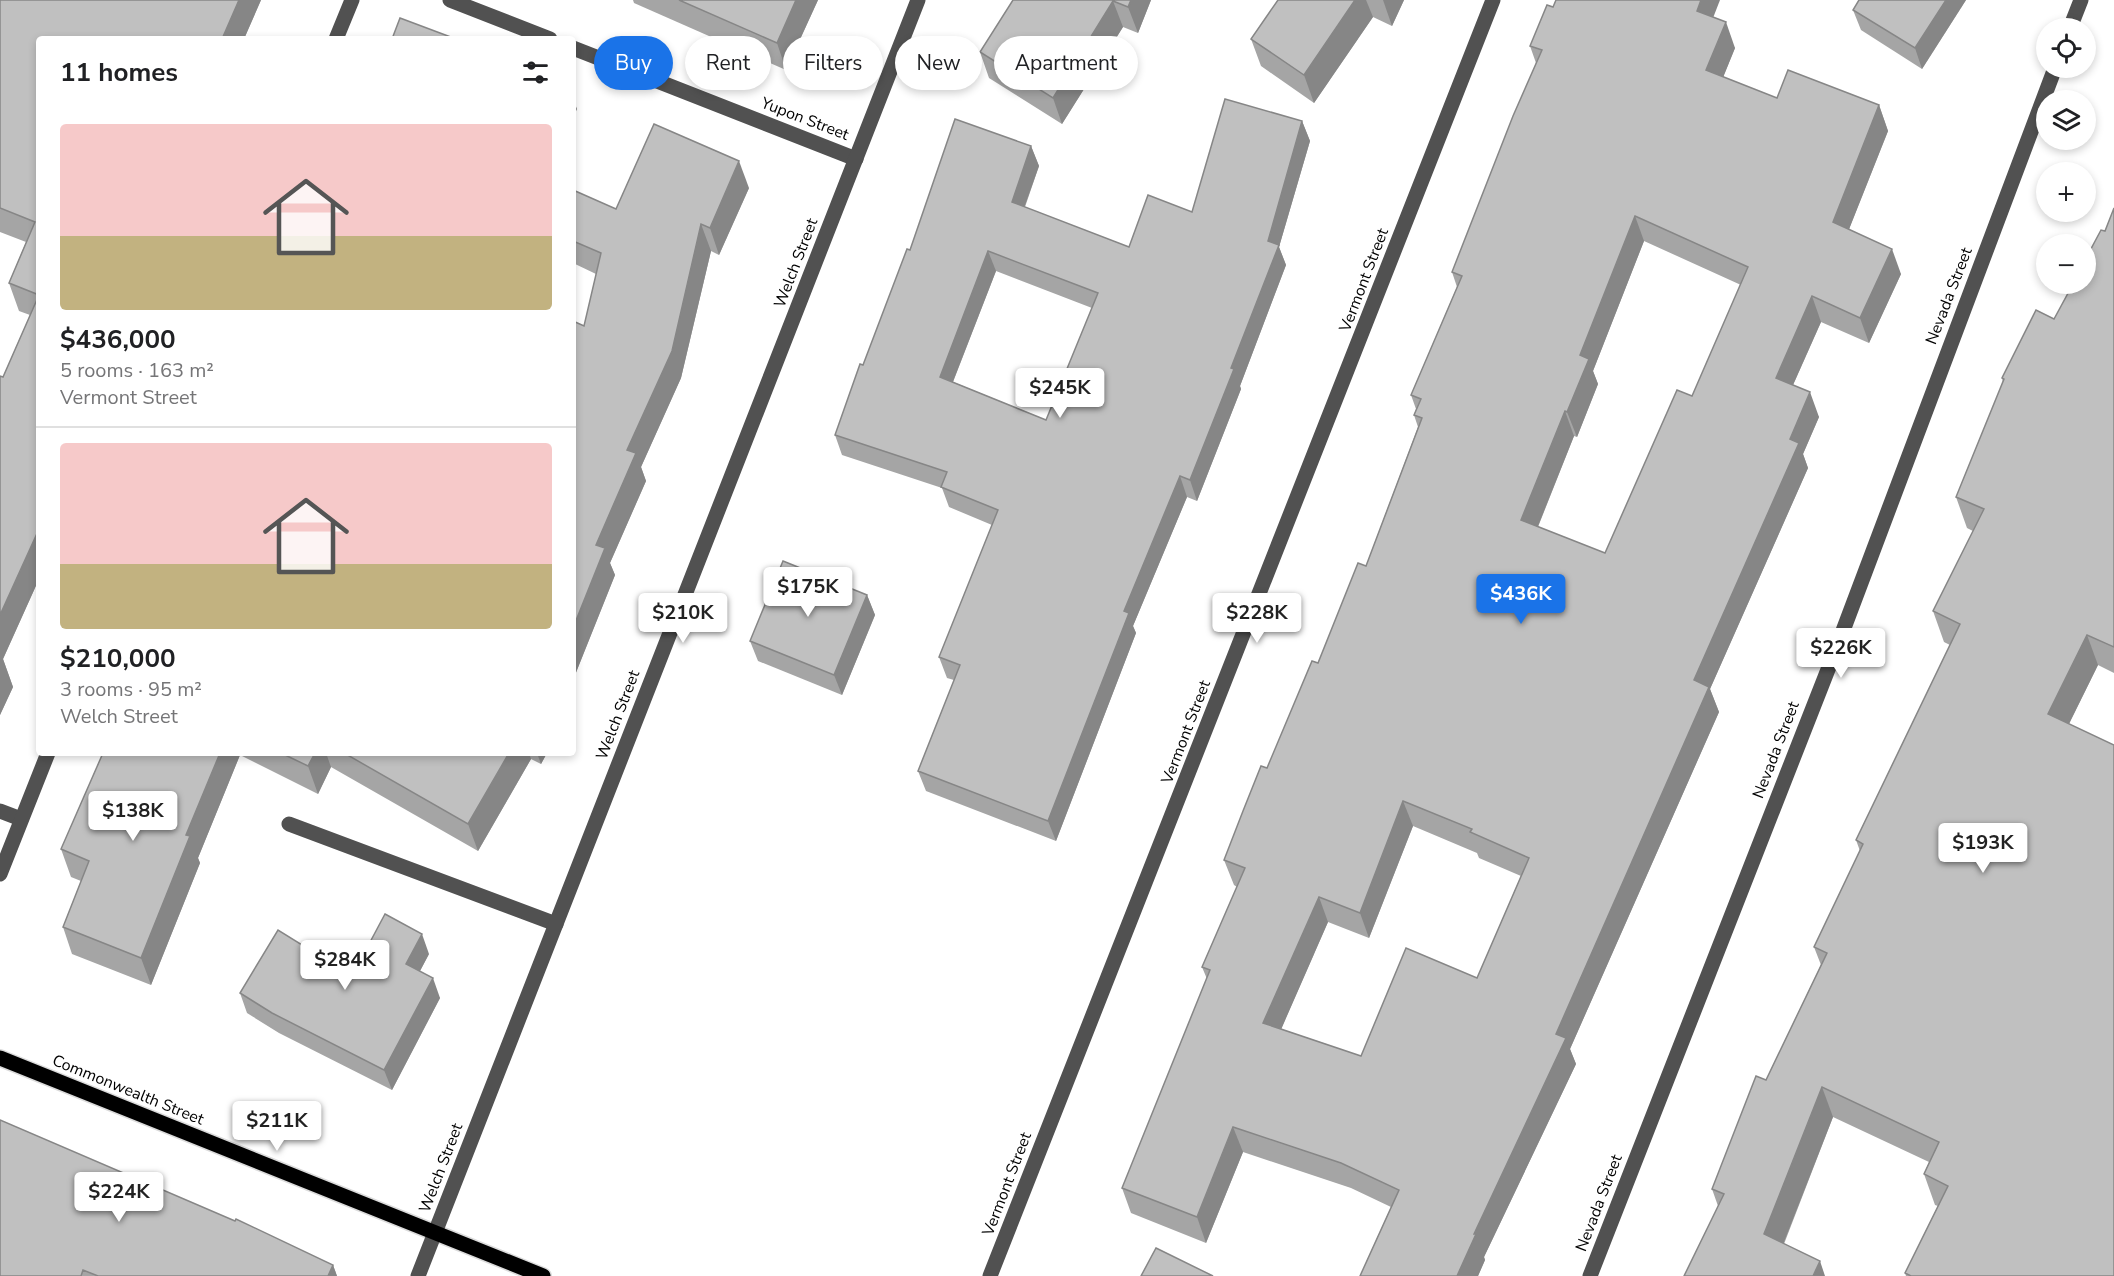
<!DOCTYPE html>
<html lang="en">
<head>
<meta charset="utf-8">
<style>
	:root { --surface:#fff; --page:#f2f2f2; --text:#202124; --muted:#757577; --line:#e0e0e0; --accent:#1a73e8 }
	body { margin:0; font-family:"Nunito Sans",sans-serif; background:var(--page); color:var(--text); height:100vh; display:flex; flex-direction:column; font-size:22px; white-space:nowrap }
	* { box-sizing:border-box; margin:0 }
	p { font-size:20px; color:var(--muted) }
	.icon { flex:none; width:33px; height:33px; fill:none; stroke:currentColor; stroke-width:2; stroke-linecap:round; stroke-linejoin:round }
	.map { position:relative; flex:1; overflow:hidden }
	.side { position:absolute; left:36px; top:36px; width:540px; height:720px; display:flex; flex-direction:column; background:var(--surface); border-radius:6px; box-shadow:0 3px 9px #0003 }
	.side>* { flex:none }
	.hud { position:absolute; left:594px; top:36px; width:570px; height:54px; display:flex; gap:12px }
	.controls { position:absolute; left:2036px; top:18px; display:grid; gap:12px }
	.controls a { display:grid; place-items:center; width:60px; height:60px; border-radius:50%; background:var(--surface); box-shadow:0 3px 9px #0003; font-size:30px }
	.price { position:absolute; translate:-50% -51px; padding:0 14px; border-radius:6px; background:#fff; color:#222; font-size:20px; line-height:39px; filter:drop-shadow(0 2px 3px #0008) }
	.price::after { content:''; position:absolute; left:50%; top:36px; width:18px; height:14px; margin-left:-9px; background:inherit; clip-path:polygon(0 0,100% 0,50% 100%) }
	.price.selected { background:var(--accent); color:#fff }
	ul { padding:0; list-style:none }
	li { display:grid; align-content:center; gap:12px; height:318px; padding:0 24px }
	li+li { border-top:2px solid var(--line) }
	li span { display:grid; place-items:center; height:186px; border-radius:6px; color:#555 }
	li>.icon { margin-inline-start:auto }
	span .icon { width:108px; height:108px; fill:#fffc; stroke-width:1 }
	li b { font-size:26px }
	h2 { display:flex; justify-content:space-between; align-items:center; height:72px; padding:0 24px; font-size:26px }
	.pill { padding:0 21px; border-radius:27px; background:var(--surface); box-shadow:0 3px 9px #0003; font-size:21px; line-height:54px }
	.pill.selected { background:var(--accent); color:#fff }
	.map>svg:first-child { display:block }
</style>
</head>
<body>
<div class="map">
<svg width="2114" height="1276" viewBox="0 0 2114 1276">
	<rect width="100%" height="100%" fill="#fff"/>
	<g fill="none" stroke-linecap="round" stroke-linejoin="round">
		<defs>
			<path id="major" d="M0 1058 543 1276"/>
		</defs>
		<!-- major casing -->
		<use href="#major" stroke="#dbdbdb" stroke-width="18"/>
		<!-- minor -->
		<g stroke="#515151" stroke-width="15">
			<path d="M450 0 550 39"/>
			<path d="M2070 28 2081 0"/>
			<path d="M336 39 352 0"/>
			<path d="M573 48 856 159"/>
			<path d="M0 811 21 819"/>
			<path d="M289 824 556 924"/>
			<path d="M0 874 48 753"/>
			<path d="M418 1276 918 0"/>
			<path d="M990 1276 1493 0"/>
			<path d="M1590 1276 1838 644 2055 68"/>
		</g>
		<!-- major -->
		<use href="#major" stroke="#000" stroke-width="15"/>
	</g>
	<!-- wall -->
	<g fill="#a5a5a5" fill-rule="evenodd">
		<path d="M0 0H261L244 39H39V579L3 659 13 687 0 715V376L3 377 30 315 19 311 9 283 26 242 0 232Z"/>
		<path d="M633 0H818L786 70 634 3Z"/>
		<path d="M1013 0H1151L1138 33 1123 27 1062 124 989 78 980 52Z"/>
		<path d="M1278 0H1404L1392 26 1373 17 1314 103 1261 66 1251 39Z"/>
		<path d="M1966 0 1922 69 1861 30 1853 10Z"/>
		<path d="M1553 7 1713 17 1735 48 1723 77 1777 98 1879 105 1888 131 1849 229 1901 274 1869 343 1821 322 1793 385 1819 417 1803 454 1808 468 1710 689 1719 712 1570 1049 1576 1064 1484 1257 1485 1260 1478 1276H1360L1391 1207 1351 1188 1243 1152 1206 1243 1131 1213 1122 1188 1207 979 1202 967 1237 887 1234 885 1224 860 1267 768 1366 566 1418 427 1414 415 1416 409 1411 395 1457 287 1452 272 1536 63 1530 46ZM1644 241 1741 285 1692 396 1605 553 1538 527 1574 436 1577 437 1598 384 1593 371ZM1413 826 1477 853 1479 858 1521 876 1477 978 1361 1056 1281 1029 1328 922 1369 938Z"/>
		<path d="M1302 121 1310 141 1279 247 1286 265 1240 386 1241 389 1197 501 1187 497 1133 626 1136 633 1056 841 926 791 918 771 954 680 947 678 939 657 992 525 949 507 942 488 842 455 835 435 910 250 1031 146 1039 166 1025 207 1129 247 1192 212ZM996 271 1092 308 1046 420 953 382Z"/>
		<path d="M749 188 719 255 711 251 681 378 641 467 646 481 610 563 615 575 573 680V321L584 326 596 274 573 263V190L616 209Z"/>
		<path d="M2114 208V673L2098 665 2069 724 2114 1276H1906L1905 1273 1938 1206 1935 1205 1924 1174 1929 1162 1833 1117 1784 1244 1825 1276 1718 1206 1712 1189 1766 1080 1821 965 1814 947 1860 851 1856 840 1950 645 1944 642 1933 611 1973 531 1967 528 1956 497 2003 382 2002 378 2054 319 2105 231Z"/>
		<path d="M867 595 875 615 842 695 758 661 750 641Z"/>
		<path d="M103 753H547L541 764 531 759 478 851 331 767 318 794 240 755 198 858 200 863 151 985 72 954 63 927 81 881 71 877 61 849Z"/>
		<path d="M429 954 420 971 440 998 392 1090 279 1033 247 1013 240 993 352 976Z"/>
		<path d="M0 1120 333 1265 337 1276H0Z"/>
	</g>
	<!-- shaded-wall -->
	<g fill="#868686">
		<path d="M239 0H261L244 39H222Z"/>
		<path d="M796 0H818L786 70 777 43Z"/>
		<path d="M1131 0H1151L1138 33 1128 7Z"/>
		<path d="M1355 0H1366L1373 17 1314 103 1304 75Z"/>
		<path d="M1383 0H1404L1392 26Z"/>
		<path d="M1701 0H1720L1706 36 1697 11Z"/>
		<path d="M1946 0H1966L1922 69 1915 48Z"/>
		<path d="M1113 1 1123 27 1062 124 1053 98Z"/>
		<path d="M1726 22 1735 48 1716 95 1706 70Z"/>
		<path d="M573 99 577 109 573 118Z"/>
		<path d="M1879 105 1888 131 1842 247 1833 222Z"/>
		<path d="M1302 121 1310 141 1279 247 1286 265 1240 386 1241 389 1197 501 1190 480 1268 241Z"/>
		<path d="M1031 146 1039 166 1019 222 1012 202Z"/>
		<path d="M739 161 749 188 719 255 710 228Z"/>
		<path d="M1635 216 1644 241 1593 371 1598 384 1577 437 1567 412 1580 355Z"/>
		<path d="M701 224 711 251 681 378 641 467 646 481 610 563 615 575 573 680V628L596 545Z"/>
		<path d="M1892 249 1901 274 1869 343 1860 318Z"/>
		<path d="M988 251 996 271 947 397 940 377Z"/>
		<path d="M1812 296 1821 322 1785 403 1776 378Z"/>
		<path d="M1810 392 1819 417 1803 454 1808 468 1710 689 1719 712 1570 1049 1576 1064 1484 1257 1485 1260 1478 1276H1457L1556 1034 1694 680 1790 439Z"/>
		<path d="M1565 411 1574 436 1530 546 1521 520Z"/>
		<path d="M1180 476 1187 497 1133 626 1136 633 1056 841 1048 821 1124 611Z"/>
		<path d="M39 529V579L3 659 13 687 0 715V615Z"/>
		<path d="M867 595 875 615 842 695 834 675Z"/>
		<path d="M2087 635 2098 665 2059 744 2048 714Z"/>
		<path d="M220 753H239L240 755 198 858 200 863 151 985 141 958 186 835Z"/>
		<path d="M315 753H326L331 767 318 794 308 766Z"/>
		<path d="M509 753H529L531 759 478 851 468 824Z"/>
		<path d="M537 753H547L541 764Z"/>
		<path d="M1403 801 1413 826 1369 938 1360 913Z"/>
		<path d="M1319 897 1328 922 1273 1048 1263 1023Z"/>
		<path d="M422 934 429 954 413 984 406 964Z"/>
		<path d="M433 978 440 998 392 1090 384 1070Z"/>
		<path d="M1822 1087 1833 1117 1775 1265 1764 1234Z"/>
		<path d="M1233 1127 1243 1152 1206 1243 1197 1217Z"/>
		<path d="M1820 1261 1825 1276H1813Z"/>
		<path d="M333 1265 337 1276H328Z"/>
	</g>
	<!-- building -->
	<g fill="#c0c0c0" stroke="#868686" stroke-width="1.5" fill-rule="evenodd">
		<path d="M0 0H239L222 39H39V529L0 615V376L3 377 39 295 9 283 35 222 0 208Z"/>
		<path d="M679 0H796L777 43Z"/>
		<path d="M1013 0H1131L1128 7 1113 1 1053 98 980 52Z"/>
		<path d="M1278 0H1355L1304 75 1251 39Z"/>
		<path d="M1556 0H1701L1697 11 1726 22 1706 70 1777 98 1788 70 1879 105 1833 222 1892 249 1860 318 1812 296 1776 378 1810 392 1790 439 1799 443 1694 680 1709 687 1556 1034 1566 1038 1474 1234H1476L1457 1276H1360L1399 1190 1341 1163 1233 1127 1197 1217 1122 1188 1210 970 1202 967 1245 868 1224 860 1243 811 1261 766 1267 768 1312 661 1318 663 1358 563 1366 566 1422 418 1414 415 1421 399 1411 395 1462 276 1452 272 1513 116 1542 50 1530 46 1547 5 1553 7ZM1635 216 1748 267 1692 396 1677 390 1605 553 1521 520 1565 411 1567 412 1589 359 1580 355ZM1403 801 1472 829 1470 832 1529 858 1477 978 1406 948 1361 1056 1263 1023 1319 897 1360 913Z"/>
		<path d="M1859 0H1946L1915 48 1853 10Z"/>
		<path d="M400 18 456 39H392Z"/>
		<path d="M1225 99 1302 121 1268 241 1279 245 1231 368 1234 369 1190 480 1180 476 1124 611 1129 613 1048 821 918 771 960 665 939 657 998 510 941 487 947 472 835 435 860 364 863 365 907 249 910 250 955 119 1031 146 1012 202 1129 247 1148 195 1192 212ZM988 251 1098 293 1046 420 940 377Z"/>
		<path d="M654 124 739 161 710 228 701 224 672 351 627 450 636 453 596 545 605 548 573 628V321L584 326 601 253 573 241V190L616 209Z"/>
		<path d="M2114 208V647L2087 635 2048 714 2114 745V1276H1911L1905 1273 1948 1186 1924 1174 1939 1142 1822 1087 1764 1234 1820 1261 1813 1276H1684L1724 1194 1712 1189 1756 1076 1766 1080 1827 953 1814 947 1863 844 1856 840 1960 624 1933 611 1984 509 1956 497 2004 379 2002 378 2036 310 2054 319 2073 284H2085V260L2101 230 2105 231Z"/>
		<path d="M783 561 867 595 834 675 750 641Z"/>
		<path d="M103 753H220L186 835 190 836 141 958 63 927 89 861 61 849Z"/>
		<path d="M281 753H315L308 766Z"/>
		<path d="M344 753H509L468 824Z"/>
		<path d="M385 914 422 934 406 964 433 978 384 1070 272 1013 240 993 278 930 352 976Z"/>
		<path d="M0 1120 235 1221 236 1219 333 1265 328 1276H98L83 1270 81 1276H0Z"/>
		<path d="M1156 1248 1213 1276H1141Z"/>
	</g>
	<g text-anchor="middle" dominant-baseline="central" stroke-width="4.5" stroke-linejoin="round" paint-order="stroke">
		<!-- street labels -->
		<g font-size="16" fill="#000" stroke="#fff">
			<text transform="translate(805 119) rotate(21)">Yupon Street</text>
			<text transform="translate(796 263) rotate(-69)">Welch Street</text>
			<text transform="translate(1364 280) rotate(-69)">Vermont Street</text>
			<text transform="translate(1949 296) rotate(-69)">Nevada Street</text>
			<text transform="translate(618 715) rotate(-69)">Welch Street</text>
			<text transform="translate(1186 732) rotate(-69)">Vermont Street</text>
			<text transform="translate(1776 750) rotate(-69)">Nevada Street</text>
			<text transform="translate(128 1090) rotate(22)">Commonwealth Street</text>
			<text transform="translate(441 1168) rotate(-69)">Welch Street</text>
			<text transform="translate(1007 1184) rotate(-69)">Vermont Street</text>
			<text transform="translate(1599 1203) rotate(-69)">Nevada Street</text>
		</g>
	</g>
</svg>
<div class="controls">
<a><svg class="icon" aria-label="locate" viewBox="0 0 24 24"><circle cx="12" cy="12" r="6"/><path d="M12 2v4M12 18v4M2 12h4M18 12h4"/></svg></a>
<a><svg class="icon" aria-label="layers" viewBox="0 0 24 24"><path d="M12 4l9 5-9 5-9-5zM3 14l9 5 9-5"/></svg></a>
<a>+</a>
<a>−</a>
</div>
<b class="price" style="left:1060px;top:419px">$245K</b>
<b class="price" style="left:808px;top:618px">$175K</b>
<b class="price selected" style="left:1521px;top:625px">$436K</b>
<b class="price" style="left:683px;top:644px">$210K</b>
<b class="price" style="left:1257px;top:644px">$228K</b>
<b class="price" style="left:1841px;top:679px">$226K</b>
<b class="price" style="left:133px;top:842px">$138K</b>
<b class="price" style="left:1983px;top:874px">$193K</b>
<b class="price" style="left:345px;top:991px">$284K</b>
<b class="price" style="left:277px;top:1152px">$211K</b>
<b class="price" style="left:119px;top:1223px">$224K</b>
<div class="hud">
<a class="pill selected">Buy</a>
<a class="pill">Rent</a>
<a class="pill">Filters</a>
<a class="pill">New</a>
<a class="pill">Apartment</a>
</div>
<section class="side">
<h2>11 homes<svg class="icon" aria-label="filters" viewBox="0 0 24 24"><path d="M4 7h16M4 17h16"/><circle cx="9" cy="7" r="2"/><circle cx="15" cy="17" r="2"/></svg></h2>
<ul>
<li><span style="background:linear-gradient(#f6c9c9 60%,#c2b280 0)"><svg class="icon" aria-label="home" viewBox="0 0 24 24"><path d="M3 11l9-7 9 7M6 9v11h12V9"/></svg></span><div><b>$436,000</b><p>5 rooms · 163 m²</p><p>Vermont Street</p></div></li>
<li><span style="background:linear-gradient(#f6c9c9 65%,#c2b280 0)"><svg class="icon" aria-label="home" viewBox="0 0 24 24"><path d="M3 11l9-7 9 7M6 9v11h12V9"/></svg></span><div><b>$210,000</b><p>3 rooms · 95 m²</p><p>Welch Street</p></div></li>
</ul>
</section>
</div>
</body>
</html>
